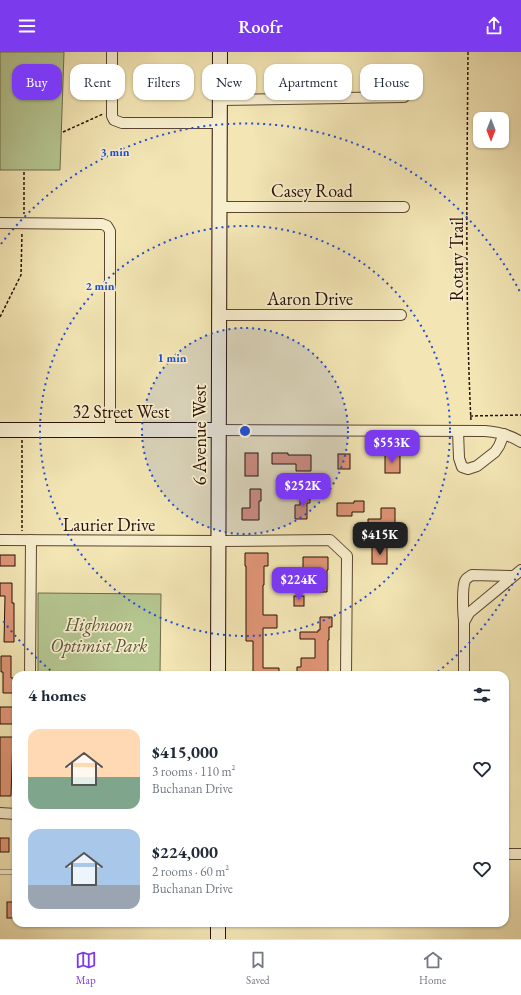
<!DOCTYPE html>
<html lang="en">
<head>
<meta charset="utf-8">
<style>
	:root { --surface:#fff; --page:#f6f6f7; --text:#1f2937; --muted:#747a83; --line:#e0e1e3; --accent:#7c3aed }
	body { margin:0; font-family:"EB Garamond",serif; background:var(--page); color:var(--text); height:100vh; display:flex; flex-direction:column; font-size:15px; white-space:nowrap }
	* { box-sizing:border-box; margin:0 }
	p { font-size:13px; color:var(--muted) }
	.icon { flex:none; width:22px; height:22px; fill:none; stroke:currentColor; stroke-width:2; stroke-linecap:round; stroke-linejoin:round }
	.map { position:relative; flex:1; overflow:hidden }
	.panel { position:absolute; left:12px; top:619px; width:497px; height:256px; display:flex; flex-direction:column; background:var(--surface); border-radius:12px; box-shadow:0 1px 3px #0004 }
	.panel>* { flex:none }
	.top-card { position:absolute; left:12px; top:12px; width:497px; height:36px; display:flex; gap:8px }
	.needle { width:26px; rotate:180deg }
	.fabs { position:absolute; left:473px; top:60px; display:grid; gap:8px }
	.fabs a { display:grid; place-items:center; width:36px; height:36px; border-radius:8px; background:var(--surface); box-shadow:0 1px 3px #0004; font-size:20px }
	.price { position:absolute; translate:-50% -34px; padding:0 9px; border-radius:8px; background:var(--accent); color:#fff; font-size:13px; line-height:26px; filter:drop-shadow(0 1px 2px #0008) }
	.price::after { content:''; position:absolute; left:50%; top:24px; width:12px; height:9px; margin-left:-6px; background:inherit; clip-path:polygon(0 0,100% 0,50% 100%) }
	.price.selected { background:#222; color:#fff }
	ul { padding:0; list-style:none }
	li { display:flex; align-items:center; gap:12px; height:100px; padding:0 16px }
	li span { display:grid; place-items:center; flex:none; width:112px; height:80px; border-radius:12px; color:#555 }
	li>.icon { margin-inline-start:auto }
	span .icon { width:48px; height:48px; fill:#fffc; stroke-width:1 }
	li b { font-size:17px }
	h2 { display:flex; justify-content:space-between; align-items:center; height:48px; padding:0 16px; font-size:17px }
	.pill { padding:0 14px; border-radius:12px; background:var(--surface); box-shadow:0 1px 3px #0004; font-size:14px; line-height:36px }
	.pill.selected { background:var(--accent); color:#fff }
	header { display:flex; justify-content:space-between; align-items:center; height:52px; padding:0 16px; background:var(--accent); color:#fff; font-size:18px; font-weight:600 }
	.menu { display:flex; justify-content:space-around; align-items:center; height:56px; border-top:1px solid var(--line); background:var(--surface); font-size:11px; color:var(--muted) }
	.menu a { display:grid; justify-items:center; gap:2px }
	.menu .selected { color:var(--accent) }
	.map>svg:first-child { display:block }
</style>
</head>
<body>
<header><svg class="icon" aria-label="menu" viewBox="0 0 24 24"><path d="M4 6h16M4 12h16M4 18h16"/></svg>Roofr<svg class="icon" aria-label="share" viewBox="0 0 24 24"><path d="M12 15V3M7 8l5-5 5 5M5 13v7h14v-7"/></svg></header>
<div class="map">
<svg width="521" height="887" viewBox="0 0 521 887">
	<rect width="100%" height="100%" fill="#f3e5b4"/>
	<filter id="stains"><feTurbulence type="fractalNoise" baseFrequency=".005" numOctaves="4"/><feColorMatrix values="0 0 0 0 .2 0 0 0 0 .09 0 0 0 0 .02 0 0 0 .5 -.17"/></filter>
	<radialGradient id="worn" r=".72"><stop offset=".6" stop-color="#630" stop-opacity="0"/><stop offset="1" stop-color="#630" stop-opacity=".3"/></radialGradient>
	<!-- green -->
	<g fill="#b5c691" stroke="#6f6b4a">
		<path d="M0 0H64L60 118H0Z"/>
		<path d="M38 541 161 542 160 623H38Z"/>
	</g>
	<!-- building -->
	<g fill="#df9576" stroke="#291004">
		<rect x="245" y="401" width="13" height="23"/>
		<path d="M272 401H288V403H311V419H296V412H272Z"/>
		<rect x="338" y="402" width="12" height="15"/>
		<rect x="385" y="402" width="15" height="19"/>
		<path d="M250 437H261V449H259V468H242V456H250Z"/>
		<path d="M300 441H310V451H307V467H295V453H300Z"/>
		<path d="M354 449H364V460H352V464H337V451H354Z"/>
		<path d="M381 456H395V486H381V477H368V467H381Z"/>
		<rect x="372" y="495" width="15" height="17"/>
		<path d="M245 501H268V514H264V533H263V563H277V576H263V616H279V623H253V589H246V514H245Z"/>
		<rect x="0" y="503" width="15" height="11"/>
		<path d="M303 505H328V518H327V540H314V518H303Z"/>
		<path d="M0 531H12V551H14V590H4L5 544H0Z"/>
		<rect x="294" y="544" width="10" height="10"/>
		<path d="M320 565H332V575H329V588H328V623H297V615H301V606H315V587H300V580H318V578H320Z"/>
		<path d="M1 604H11V626H14V641H3V620H1Z"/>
		<rect x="0" y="655" width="13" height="17"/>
		<path d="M0 685H13L11 744H0Z"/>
		<rect x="0" y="786" width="9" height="14"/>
		<rect x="7" y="850" width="9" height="16"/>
	</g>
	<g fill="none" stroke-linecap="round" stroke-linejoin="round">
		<defs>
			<path id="lane" d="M0 820H16"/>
			<g id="street">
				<path d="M112 0V64L114 68 122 71H220"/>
				<path d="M220 48 404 45"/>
				<path d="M219 155H404"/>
				<path d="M0 171 102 172 107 174 110 179V378"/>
				<path d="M219 263H401"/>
				<path d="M218 378 485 379C498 380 510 383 521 390"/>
				<path d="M458 379 459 406 462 415 468 417 477 414 495 400 499 394 504 382"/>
				<path d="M0 488 218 489 330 488 347 504 346 623"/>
				<path d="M464 568C463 561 462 535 465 529 466 526 469 525 472 523L513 524"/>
				<path d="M30 623 31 488"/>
				<path d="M464 623V570L469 561 521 518"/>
				<path d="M0 761 16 762"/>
				<path d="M505 802H521"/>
			</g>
			<g id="secondary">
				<path d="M0 378H218"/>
				<path d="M218 623 220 0"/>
				<path d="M218 887V871"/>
			</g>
		</defs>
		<!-- lane casing -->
		<use href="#lane" stroke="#5c4530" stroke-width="6"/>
		<!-- street casing -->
		<use href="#street" stroke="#5c4530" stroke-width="12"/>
		<!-- secondary casing -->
		<use href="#secondary" stroke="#291004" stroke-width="16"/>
		<!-- path -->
		<g stroke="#291004" stroke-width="1.5" stroke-dasharray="3 2" stroke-linecap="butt">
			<path d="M468 0C467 123 465 247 471 370"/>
			<path d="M63 80 103 62"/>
			<path d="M24 120V162"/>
			<path d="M0 265 21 223 22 180"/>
			<path d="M470 364 521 363"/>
			<path d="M22 388V479"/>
		</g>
		<!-- lane -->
		<use href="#lane" stroke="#f7eece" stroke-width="5"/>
		<!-- street -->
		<use href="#street" stroke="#f7eece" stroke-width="10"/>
		<!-- secondary -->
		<use href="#secondary" stroke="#f7eece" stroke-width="14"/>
	</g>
	<!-- distance rings -->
	<circle cx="245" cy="379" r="103" fill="#1d4ed8" fill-opacity=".12"/>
	<g fill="none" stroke="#1d4ed8" stroke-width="2" stroke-dasharray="2 4">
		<circle cx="245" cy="379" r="103"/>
		<circle cx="245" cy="379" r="205"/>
		<path d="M521 516A308 308 0 0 1 435 622M55 622A308 308 0 0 1 1 566M1 192A308 308 0 0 1 521 242"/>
	</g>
	<g text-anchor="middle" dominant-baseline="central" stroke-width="3.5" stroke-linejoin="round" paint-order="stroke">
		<!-- street labels -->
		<g font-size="18" fill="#291004" stroke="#f7eece">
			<text x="312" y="138">Casey Road</text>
			<text transform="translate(456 207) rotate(-90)">Rotary Trail</text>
			<text x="310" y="246">Aaron Drive</text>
			<text x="121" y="359">32 Street West</text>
			<text transform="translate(199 383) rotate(-90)">6 Avenue West</text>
			<text x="109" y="472">Laurier Drive</text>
		</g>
		<!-- park labels -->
		<g font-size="18" font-style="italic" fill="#5a5035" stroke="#f7eece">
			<text x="99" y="572">Highnoon<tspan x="99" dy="21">Optimist Park</tspan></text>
		</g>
	</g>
	<circle cx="245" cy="379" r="6" fill="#1d4ed8" stroke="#f7eece" stroke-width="2"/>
	<g font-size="12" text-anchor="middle" font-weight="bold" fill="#1d4ed8" stroke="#f7eece" stroke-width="3.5" stroke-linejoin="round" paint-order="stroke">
		<text x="115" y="104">3 min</text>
		<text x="100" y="238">2 min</text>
		<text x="172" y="310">1 min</text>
	</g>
	<rect width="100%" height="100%" filter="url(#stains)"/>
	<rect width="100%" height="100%" fill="url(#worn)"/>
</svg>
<div class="fabs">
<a><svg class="needle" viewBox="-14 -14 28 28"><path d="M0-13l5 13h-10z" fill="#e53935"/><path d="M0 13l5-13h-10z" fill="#747a83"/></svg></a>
</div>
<b class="price" style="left:392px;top:412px">$553K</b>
<b class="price" style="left:303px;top:455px">$252K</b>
<b class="price selected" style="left:380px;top:504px">$415K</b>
<b class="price" style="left:299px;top:549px">$224K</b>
<div class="top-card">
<a class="pill selected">Buy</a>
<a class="pill">Rent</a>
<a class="pill">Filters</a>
<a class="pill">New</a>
<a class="pill">Apartment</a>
<a class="pill">House</a>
</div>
<section class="panel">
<h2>4 homes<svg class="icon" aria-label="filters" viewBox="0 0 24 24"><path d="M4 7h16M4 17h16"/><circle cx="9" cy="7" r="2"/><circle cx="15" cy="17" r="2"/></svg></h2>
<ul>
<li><span style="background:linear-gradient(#ffd9b3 60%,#7fa58c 0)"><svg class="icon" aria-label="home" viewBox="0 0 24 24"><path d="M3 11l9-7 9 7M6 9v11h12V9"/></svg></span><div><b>$415,000</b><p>3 rooms · 110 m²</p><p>Buchanan Drive</p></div><svg class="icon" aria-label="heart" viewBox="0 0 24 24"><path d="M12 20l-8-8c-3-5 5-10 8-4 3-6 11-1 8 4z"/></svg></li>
<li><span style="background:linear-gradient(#a9c7e8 70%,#9aa5b1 0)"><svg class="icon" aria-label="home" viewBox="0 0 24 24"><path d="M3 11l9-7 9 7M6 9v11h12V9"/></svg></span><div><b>$224,000</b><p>2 rooms · 60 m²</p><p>Buchanan Drive</p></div><svg class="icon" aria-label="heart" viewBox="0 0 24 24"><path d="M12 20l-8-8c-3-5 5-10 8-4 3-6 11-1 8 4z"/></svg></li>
</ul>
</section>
</div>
<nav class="menu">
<a class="selected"><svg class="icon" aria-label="map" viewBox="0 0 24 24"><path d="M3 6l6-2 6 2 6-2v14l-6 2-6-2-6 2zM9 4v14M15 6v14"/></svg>Map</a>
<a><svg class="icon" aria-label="saved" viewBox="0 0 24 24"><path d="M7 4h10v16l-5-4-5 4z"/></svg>Saved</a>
<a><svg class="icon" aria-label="home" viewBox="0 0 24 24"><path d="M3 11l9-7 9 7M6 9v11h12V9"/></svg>Home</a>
</nav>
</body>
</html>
